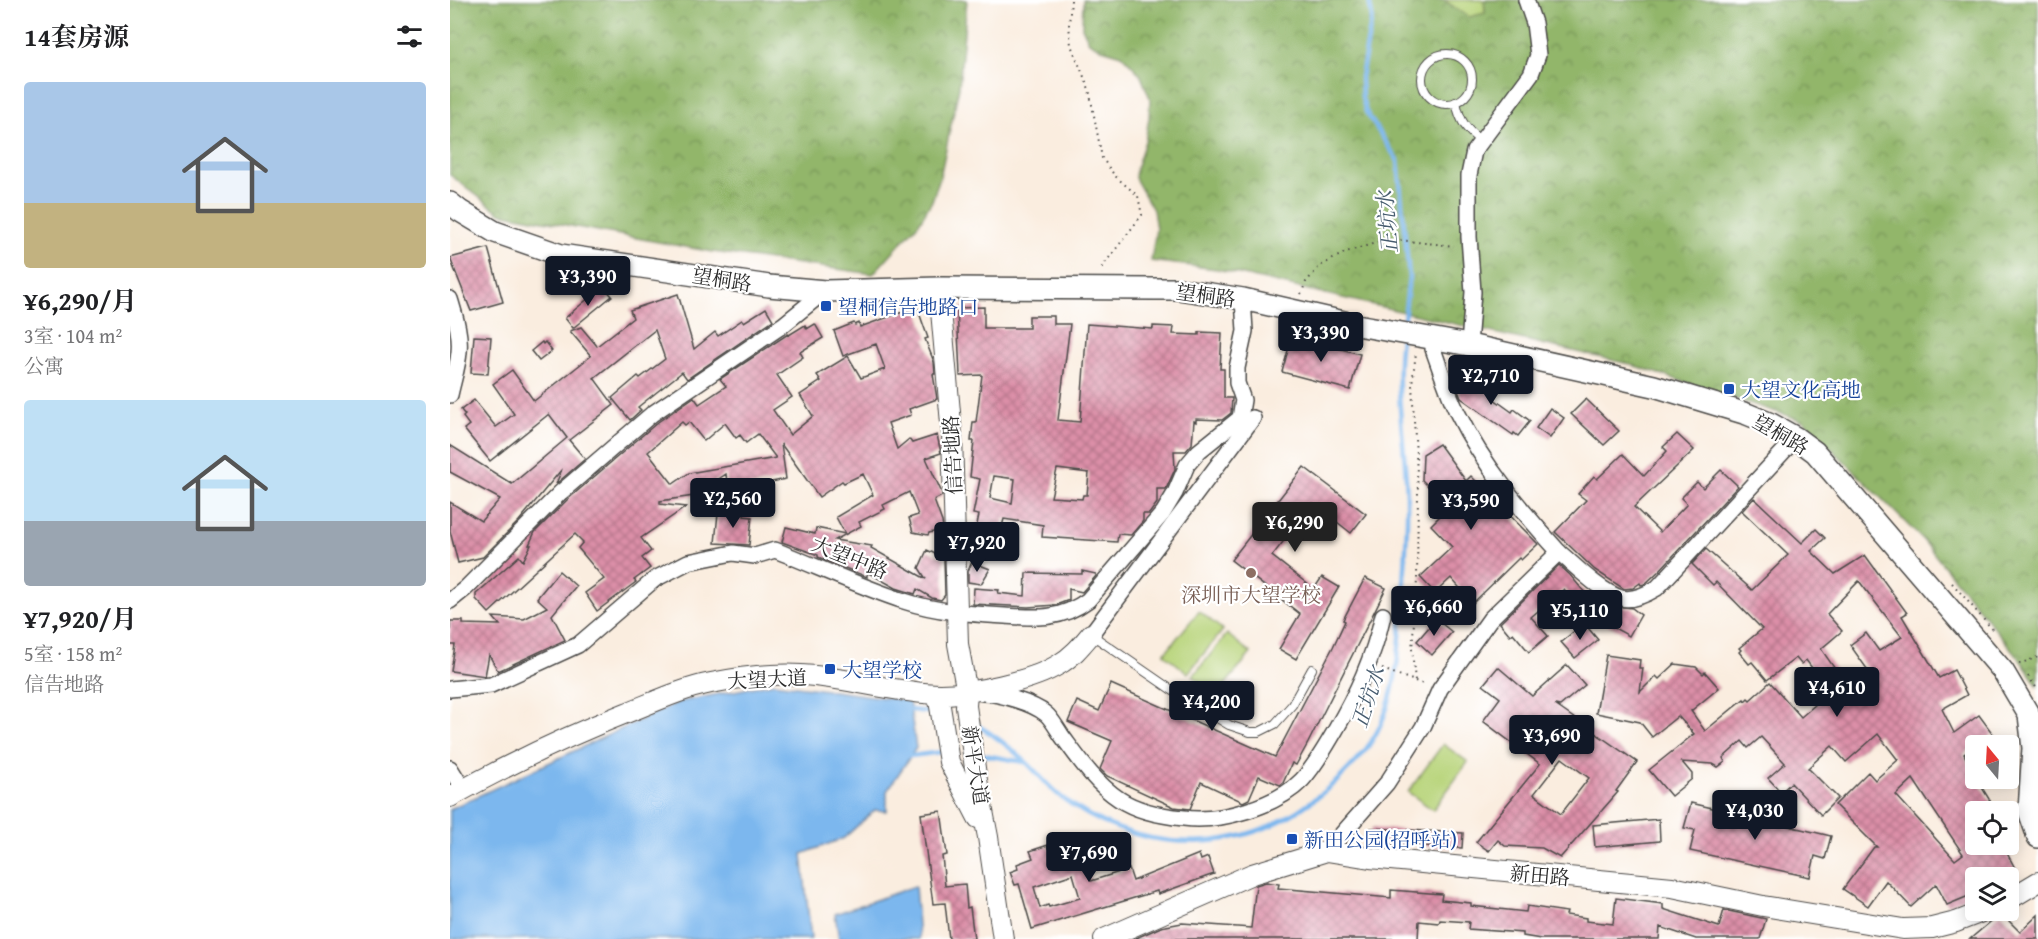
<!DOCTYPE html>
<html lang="zh">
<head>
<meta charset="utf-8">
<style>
	:root { --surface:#fff; --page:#f6f6f6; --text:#202124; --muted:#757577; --accent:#111827 }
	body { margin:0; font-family:"Gentium Book Plus","Noto Serif SC",serif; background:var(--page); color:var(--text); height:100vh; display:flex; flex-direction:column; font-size:22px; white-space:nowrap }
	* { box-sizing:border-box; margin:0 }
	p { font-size:20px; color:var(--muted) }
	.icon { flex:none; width:33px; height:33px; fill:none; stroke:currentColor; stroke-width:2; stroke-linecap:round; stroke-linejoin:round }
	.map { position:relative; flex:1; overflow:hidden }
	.side { display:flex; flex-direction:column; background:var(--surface); width:450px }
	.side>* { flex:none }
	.needle { width:39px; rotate:342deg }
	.buttons { position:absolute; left:1515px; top:735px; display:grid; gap:12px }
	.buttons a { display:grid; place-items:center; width:54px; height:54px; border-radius:6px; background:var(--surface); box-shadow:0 3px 15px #0003; font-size:30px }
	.price { position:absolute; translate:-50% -51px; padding:0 14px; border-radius:6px; background:var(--accent); color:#fff; font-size:20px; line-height:39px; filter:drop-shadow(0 2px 3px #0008) }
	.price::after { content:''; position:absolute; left:50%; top:36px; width:18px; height:14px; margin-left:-9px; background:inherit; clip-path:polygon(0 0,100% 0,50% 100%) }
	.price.on { background:#222; color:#fff }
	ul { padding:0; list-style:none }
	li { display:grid; align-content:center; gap:12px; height:318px; padding:0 24px }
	li span { display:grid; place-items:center; height:186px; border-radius:6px; color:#555 }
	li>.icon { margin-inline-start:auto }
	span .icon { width:108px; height:108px; fill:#fffc; stroke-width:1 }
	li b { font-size:26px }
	h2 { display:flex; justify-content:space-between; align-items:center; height:72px; padding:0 24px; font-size:26px }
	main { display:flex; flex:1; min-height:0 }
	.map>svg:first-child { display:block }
</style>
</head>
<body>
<main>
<section class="side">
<h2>14套房源<svg class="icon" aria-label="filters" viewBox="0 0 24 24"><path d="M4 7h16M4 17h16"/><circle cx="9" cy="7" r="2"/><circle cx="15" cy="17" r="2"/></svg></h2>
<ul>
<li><span style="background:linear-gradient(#a9c7e8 65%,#c2b280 0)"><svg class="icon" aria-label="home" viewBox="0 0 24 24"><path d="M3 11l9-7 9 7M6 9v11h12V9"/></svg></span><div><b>¥6,290/月</b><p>3室 · 104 m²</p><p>公寓</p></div></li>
<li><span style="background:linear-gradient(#bfe0f5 65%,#9aa5b1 0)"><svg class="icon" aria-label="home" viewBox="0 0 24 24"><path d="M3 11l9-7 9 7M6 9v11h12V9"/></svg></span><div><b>¥7,920/月</b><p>5室 · 158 m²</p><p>信告地路</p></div></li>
</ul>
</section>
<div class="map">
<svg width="1588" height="939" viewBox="0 0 1588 939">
	<defs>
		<pattern id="forest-crowns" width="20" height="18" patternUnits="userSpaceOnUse" patternTransform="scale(1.5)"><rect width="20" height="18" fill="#92b66a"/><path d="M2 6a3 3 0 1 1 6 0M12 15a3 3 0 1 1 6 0" fill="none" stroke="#779457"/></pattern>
		<pattern id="building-cross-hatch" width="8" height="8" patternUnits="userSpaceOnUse" patternTransform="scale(1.5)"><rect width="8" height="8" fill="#dc8fa8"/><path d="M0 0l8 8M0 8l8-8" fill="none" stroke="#b37589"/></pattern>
	</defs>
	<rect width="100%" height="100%" fill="#fff"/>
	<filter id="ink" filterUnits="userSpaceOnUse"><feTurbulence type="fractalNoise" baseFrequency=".0167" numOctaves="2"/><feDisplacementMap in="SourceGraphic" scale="12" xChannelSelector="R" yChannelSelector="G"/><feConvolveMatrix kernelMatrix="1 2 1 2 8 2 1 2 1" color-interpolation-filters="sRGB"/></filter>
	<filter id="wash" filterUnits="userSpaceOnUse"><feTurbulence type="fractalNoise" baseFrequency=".008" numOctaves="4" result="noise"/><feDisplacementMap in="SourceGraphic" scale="24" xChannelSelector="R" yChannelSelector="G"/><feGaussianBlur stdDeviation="1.35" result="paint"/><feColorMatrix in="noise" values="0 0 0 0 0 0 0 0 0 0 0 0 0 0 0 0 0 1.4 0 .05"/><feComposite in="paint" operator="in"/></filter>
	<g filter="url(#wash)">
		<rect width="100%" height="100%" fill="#faeddf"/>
		<!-- forest -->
		<g fill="url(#forest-crowns)" stroke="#5e704a" stroke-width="1.5">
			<path d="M0 0H517L509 87 490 177 482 201 469 223 423 274 263 252 50 213 0 175Z"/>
			<path d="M633 0H994L1019 17 1035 13 1034 0H1588V686L1571 661 1473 540 1354 421 1179 364 767 269 701 261 706 229 703 210 685 178 686 169 695 141 699 118 700 98 690 74 672 55 652 49 639 42 632 27Z"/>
		</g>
		<!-- park -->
		<g fill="#b8d47a" stroke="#728052" stroke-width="1.5">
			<path d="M994 0H1034L1035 13 1019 17Z"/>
			<path d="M749 611 773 630 738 673 714 654Z"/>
			<path d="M777 634 801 653 766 696 743 676Z"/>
			<path d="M993 744 1018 762 983 810 958 792Z"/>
		</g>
		<!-- water -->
		<g fill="#7cb7ee" stroke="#54718c" stroke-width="1.5">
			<path d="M324 683 459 701 466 748 437 791V811L425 810 394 838 352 854 361 939H0V809L229 702Z"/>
			<path d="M465 886 469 939H389L385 914Z"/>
		</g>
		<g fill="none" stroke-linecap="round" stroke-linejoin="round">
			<!-- stream -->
			<g stroke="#7cb7ee" stroke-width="4.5">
				<path d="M919 0 922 17 911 77 912 98 916 112 948 161 959 277 953 327"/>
				<path d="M461 710 486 713"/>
				<path d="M525 724C543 734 561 748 576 762 588 773 598 787 611 797 628 810 647 821 667 828 720 849 784 846 834 819 854 808 872 794 889 779 899 768 911 758 919 745 948 703 949 649 953 601 955 566 958 531 957 496 955 443 944 391 951 338"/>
				<path d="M529 754 574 762"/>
				<path d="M461 756 491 752"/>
			</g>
		</g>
		<g id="blocks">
			<!-- building -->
			<g fill="url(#building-cross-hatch)" fill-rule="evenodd">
				<path d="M38 248 53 302 21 311 0 258Z"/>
				<path d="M153 286 162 296 123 328 115 318Z"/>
				<path d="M228 294 244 349 265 332 268 336 292 320 294 322 316 308 323 320 237 379 232 372 188 407 191 410 180 420 162 398 188 376 190 378 215 359 205 330 144 378 164 405 119 440 135 459 106 484 112 469 69 521 33 557 8 563 0 531V502L31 521 50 499 0 472V445L62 484 117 438 99 414 40 461 14 429 19 425 13 417 15 415 11 410 24 400 46 427 64 414 43 384 62 370 84 401 141 356 120 331 131 327 147 346 183 318 180 310Z"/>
				<path d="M467 307 478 338 475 339 484 362 485 374H483L487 399 459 409 461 415 438 423 447 449 459 439 462 443 487 435 491 453 476 458 492 493V496L484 500 492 522 493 530 479 533 478 535 463 532 459 518 468 515 459 492 433 505 435 509 409 522 411 526 385 540 422 546 421 548 476 579 469 568 477 550 494 558 495 595 491 600 482 598 467 589 465 594 446 588 417 572V577L368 557V555L332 542 336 527 365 534 366 528 395 534 386 517 423 495 413 474 394 483 392 481 369 497 331 444 336 479 278 491 276 474 244 496 210 501V504L236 507 191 538 201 551 192 558 200 568 184 580 186 582 147 611 135 593 154 579 128 548 133 542 125 534 39 613 26 599V594L69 556 73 561 81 545H79L85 532 117 500 208 422 244 397 249 404 276 386 270 379 338 334 339 335 355 325 357 329 365 324 373 338 350 352 353 357 327 375 342 397 323 410 340 435 363 416 350 395 371 381 367 375 398 356 411 378 435 369 426 344 393 356 384 331 404 323 405 325 409 323 410 327ZM232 422 235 425 239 422 254 441 275 423 286 438 290 435 296 443 308 434 326 458 239 473 223 484 198 452Z"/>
				<path d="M534 307V328H579V316H604V324H620L608 420 630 422 637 324 703 329V326L724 327 723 334 749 335V332L772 333 770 369H774V398H782L781 413 772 420 746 419V422L744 421 742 444 736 451H724L725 469 716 489H707V503L699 514H693V521L681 535 668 534 667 542 592 537 593 525 554 519 546 549 523 543 529 515 523 514 530 479 520 477 524 441H521L523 422H526L532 375 510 376 507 308ZM607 469 639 473 637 495H633L632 499 601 497ZM544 476 565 479 562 503 540 498Z"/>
				<path d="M24 336 41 337 38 374 21 373Z"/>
				<path d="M842 336 910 354 900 390 832 372Z"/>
				<path d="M92 342 93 344 95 342 102 351 89 361 81 351Z"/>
				<path d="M1018 374 1046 395 1044 399 1062 412 1064 409 1080 421 1068 436 1064 433 1063 435 1011 398 1007 388Z"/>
				<path d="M1136 399 1169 431 1154 445 1121 414Z"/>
				<path d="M1100 408 1114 418 1100 438 1086 428Z"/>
				<path d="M1227 434 1244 450 1184 507 1210 532 1237 504 1231 498 1247 482 1253 488 1271 470 1288 486 1210 570 1195 584 1191 585 1190 583 1183 588 1174 589 1145 570 1105 532 1136 500 1128 494 1144 476 1147 479 1173 454 1194 476 1217 451 1213 447Z"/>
				<path d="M989 444 1016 481 1021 476 1088 544 1071 560 1069 558 1023 603 1001 578 985 593 970 577 1002 547 981 525 999 507 972 480 973 454Z"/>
				<path d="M854 467 916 514 901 533 863 503 822 556 864 589 872 577 889 587 846 659 829 649 850 614 781 560Z"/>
				<path d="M1304 498 1352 543 1366 529 1375 538 1361 551 1385 574 1415 555 1457 613 1452 616 1489 678 1504 670 1517 695 1492 709 1504 733 1529 715 1543 734 1514 754 1526 778 1547 812H1526V844H1552L1566 870 1553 878H1526V893L1497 905 1486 884 1461 907 1436 881 1418 906 1393 889 1424 847H1427L1385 805 1418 772 1425 780 1448 760 1428 734 1396 762 1382 746 1358 768 1388 798 1371 815 1341 783 1331 792 1318 778 1335 763 1311 737 1298 748 1292 741 1273 758 1275 762 1268 767 1263 764 1232 762 1242 774V779L1221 796 1199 770 1244 734 1228 716 1202 737 1190 722 1146 713 1156 655 1190 660 1189 668H1193L1190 692 1206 676 1209 679 1225 664 1246 667 1253 674 1255 672 1269 688 1241 711 1255 731 1294 699 1295 701 1298 698 1300 700 1320 682 1351 717 1380 692 1356 660 1351 664 1346 658 1317 680 1302 662 1299 664 1289 652 1291 650 1289 648 1312 629 1266 582 1263 585 1242 564 1256 549 1302 590 1338 555 1292 511ZM1409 581 1452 637 1429 651 1416 633 1400 645 1420 673 1399 689 1371 649 1392 631 1377 614ZM1463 779 1513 854 1505 860 1446 795Z"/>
				<path d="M276 511 294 513V516L302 517 299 545 265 543 268 513 275 514Z"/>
				<path d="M522 562 540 569 531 584 518 582V571Z"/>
				<path d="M1109 565 1120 575 1158 620 1166 606 1182 608 1191 615 1179 636 1133 611 1114 589 1081 617 1098 636 1079 652 1063 633 1060 635 1050 623Z"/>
				<path d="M109 571 126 586 102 615 115 640 48 671 39 655 35 676 1 671 5 645H0V621H13V624L50 625 43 617 74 619 97 607 87 598Z"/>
				<path d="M632 571 646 574V576L632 592 619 589V600L606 605 578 607 523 604 524 588 549 590 548 593 575 596 576 573 632 574Z"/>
				<path d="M915 578 936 588 858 743 846 765 842 763 833 783 830 785 809 776 799 799 793 802 751 782 740 809 724 807 657 776 650 769 662 741 618 722 627 701 649 711 661 684 825 757 883 647 895 621 893 620Z"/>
				<path d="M986 619 1002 632 982 655 967 641Z"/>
				<path d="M1134 623 1148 640 1125 658 1111 642Z"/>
				<path d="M1117 665 1135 685 1110 706 1105 705 1187 762 1166 791 1168 792 1110 858 1092 848 1055 846 1048 840 1039 851 1026 842 1090 764 1033 721 1050 698 1033 685 1048 667 1082 696ZM1112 758 1139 778 1111 814 1084 794Z"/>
				<path d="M1241 803 1381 836 1375 859 1365 856 1360 877 1240 851 1245 830 1234 828Z"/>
				<path d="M491 811 497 855 492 856 495 886 515 884 517 908 520 907 524 939H499L495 903 483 904 471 814Z"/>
				<path d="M1209 819 1210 841 1145 847 1143 825Z"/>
				<path d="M921 828 1013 833 1012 848 920 843Z"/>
				<path d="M627 838 641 881 679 869 683 881 749 854 751 860 758 857 764 874 708 894 707 891 582 929 569 884 565 885 560 872 568 869 567 864 583 858 580 851 598 845V848ZM623 874 630 898 599 907 598 905 590 908 584 887Z"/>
				<path d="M816 882 829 884 828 888 941 898V890L992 894 991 900 1021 903V906L1076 912 1077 906 1117 912 1116 915 1136 918V921L1163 924 1166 898 1213 904V909L1269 927 1274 910 1316 919 1310 939H1246L1210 927 1209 939H1091L1073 936V933L1018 929 1019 922 990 920 989 923 969 921 968 939H684L711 927 732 923 801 928 806 885Z"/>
				<path d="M1551 913 1570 932 1588 915V939H1520Z"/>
			</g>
		</g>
	</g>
	<g filter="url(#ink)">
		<use href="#blocks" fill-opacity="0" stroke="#4a4846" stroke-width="1.5"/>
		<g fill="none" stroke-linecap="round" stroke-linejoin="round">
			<defs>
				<g id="service">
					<circle cx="997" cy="79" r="25"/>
					<path d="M1006 102C1010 121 1016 130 1031 141"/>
					<path d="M642 635 732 697 779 725 800 732H809L825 724 842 705 862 669"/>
				</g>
				<g id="minor">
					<path d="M0 299C5 316 11 334 9 352 8 366 3 381 0 395"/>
					<path d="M1019 345 1023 292 1019 237V175L1024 151 1081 74 1088 55 1084 23 1076 0"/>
					<path d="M1109 552C1125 566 1151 592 1171 598 1183 601 1197 594 1207 588L1346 438"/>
					<path d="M0 601 16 588 110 493 202 414 333 325 375 291"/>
					<path d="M641 634 803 418"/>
					<path d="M0 689 41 685 128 645 205 579 238 562 283 553 305 556 325 550C368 567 411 587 454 601 487 612 521 614 555 616 588 618 611 620 638 600L713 513 725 493 737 465 749 451 790 418 793 400 787 383V368L795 331 793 299"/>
					<path d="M532 693C548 693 583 703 596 714 602 719 607 729 612 736 629 759 645 783 669 799 687 811 713 816 734 818 769 823 827 806 852 780 865 766 875 748 885 731 907 693 923 659 933 615"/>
					<path d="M0 768 13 789"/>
					<path d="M877 851 937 783 973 727 990 689 1040 619 1109 552C1071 510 1033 465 1008 414 998 394 991 371 983 349L986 339"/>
				</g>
				<g id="tertiary">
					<path d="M489 288 502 435 508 644 517 693 516 706 526 775 538 837 553 939"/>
					<path d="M488 694 499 762 528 818"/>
					<path d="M0 797C57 765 115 737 176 713 204 702 231 689 261 683 295 676 330 672 365 676 406 680 448 693 490 694 521 694 582 681 608 665 622 657 631 646 641 634"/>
					<path d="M1558 900 1588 882"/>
					<path d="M654 939 802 874 877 851 920 858 1222 887 1313 906 1453 929 1482 928 1506 922 1537 910"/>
				</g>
				<path id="secondary" d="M0 203 10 211 45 232 111 255 319 286 375 291 489 288 705 289H728L793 299 907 325 1019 345 1204 386 1297 414 1321 424 1346 438 1365 452 1553 671 1579 715 1583 748 1579 811 1588 837"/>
			</defs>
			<!-- service casing -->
			<use href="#service" stroke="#4a4846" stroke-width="10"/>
			<!-- minor casing -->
			<use href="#minor" stroke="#4a4846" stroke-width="18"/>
			<!-- tertiary casing -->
			<use href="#tertiary" stroke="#4a4846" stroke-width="22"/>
			<!-- secondary casing -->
			<use href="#secondary" stroke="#4a4846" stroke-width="24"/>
			<!-- path -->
			<g stroke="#4a4846" stroke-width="2" stroke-dasharray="1.5 4.5" stroke-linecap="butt">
				<path d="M621 0 619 25 621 45 639 89 652 158 665 176 688 196 692 215 649 271"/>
				<path d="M851 294 856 282 870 266 896 252 939 239 1004 246"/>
				<path d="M1502 583 1542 629"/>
				<path d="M1569 664 1588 657"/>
				<path d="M932 669 965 681 962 650 967 580 968 491 962 384 966 353"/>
				<path d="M1578 676 1588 690"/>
				<path d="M965 681 976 685"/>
			</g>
			<!-- service -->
			<use href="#service" stroke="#fff" stroke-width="8"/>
			<!-- minor -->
			<use href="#minor" stroke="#fff" stroke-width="15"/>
			<!-- tertiary -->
			<use href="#tertiary" stroke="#fff" stroke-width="20"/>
			<!-- secondary -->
			<use href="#secondary" stroke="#fff" stroke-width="21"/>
		</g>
	</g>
	<!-- markers -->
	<g fill="#1a4fb4" stroke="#fff" stroke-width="2">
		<rect x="370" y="300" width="12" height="12" rx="3"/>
		<rect x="1273" y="383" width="12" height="12" rx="3"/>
		<rect x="374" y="663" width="12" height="12" rx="3"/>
		<rect x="836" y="833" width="12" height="12" rx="3"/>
	</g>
	<circle fill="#8d6e63" stroke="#fff" stroke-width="2" cx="801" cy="573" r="6"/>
	<g text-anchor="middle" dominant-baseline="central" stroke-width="4.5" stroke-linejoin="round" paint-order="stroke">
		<!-- street labels -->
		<g font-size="20" fill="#2b2b2b" stroke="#fff">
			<text transform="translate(272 279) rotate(9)">望桐路</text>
			<text transform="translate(756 295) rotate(8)">望桐路</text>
			<text transform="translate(1331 434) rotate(30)">望桐路</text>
			<text transform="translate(502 455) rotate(-93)">信告地路</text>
			<text transform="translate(400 557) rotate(22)">大望中路</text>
			<text transform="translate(317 679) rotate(-3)">大望大道</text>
			<text transform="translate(526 765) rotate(81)">新平大道</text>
			<text transform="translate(1090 875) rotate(5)">新田路</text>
		</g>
		<!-- transit labels -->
		<g font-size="20" fill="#164399" stroke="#fff" text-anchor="start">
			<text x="388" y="306">望桐信告地路口</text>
			<text x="1291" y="389">大望文化高地</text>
			<text x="392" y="669">大望学校</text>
			<text x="854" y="839">新田公园(招呼站)</text>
		</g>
		<!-- education labels -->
		<g font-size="20" fill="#785e54" stroke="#fff">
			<text x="801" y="594">深圳市大望学校</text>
		</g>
		<!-- water labels -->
		<g font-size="21" font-style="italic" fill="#475c6f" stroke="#fff">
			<text transform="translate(937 222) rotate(-95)">正坑水</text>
			<text transform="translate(918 697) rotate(-72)">正坑水</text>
		</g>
	</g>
</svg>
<div class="buttons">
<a><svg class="needle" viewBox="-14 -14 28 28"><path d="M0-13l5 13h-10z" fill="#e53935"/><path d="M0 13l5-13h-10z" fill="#757577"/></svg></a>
<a><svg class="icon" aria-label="locate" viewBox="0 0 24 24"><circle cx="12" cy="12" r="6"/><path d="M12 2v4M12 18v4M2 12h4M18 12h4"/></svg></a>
<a><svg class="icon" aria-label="layers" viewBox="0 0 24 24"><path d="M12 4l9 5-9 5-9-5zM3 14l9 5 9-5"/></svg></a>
</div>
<b class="price" style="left:138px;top:307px">¥3,390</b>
<b class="price" style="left:871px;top:363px">¥3,390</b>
<b class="price" style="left:1041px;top:406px">¥2,710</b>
<b class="price" style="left:283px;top:529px">¥2,560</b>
<b class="price" style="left:1021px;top:531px">¥3,590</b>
<b class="price on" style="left:845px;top:553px">¥6,290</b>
<b class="price" style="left:527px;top:573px">¥7,920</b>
<b class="price" style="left:984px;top:637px">¥6,660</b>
<b class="price" style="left:1130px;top:641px">¥5,110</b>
<b class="price" style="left:1387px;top:718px">¥4,610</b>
<b class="price" style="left:762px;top:732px">¥4,200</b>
<b class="price" style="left:1102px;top:766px">¥3,690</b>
<b class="price" style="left:1305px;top:841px">¥4,030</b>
<b class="price" style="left:639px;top:883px">¥7,690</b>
</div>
</main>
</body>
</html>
